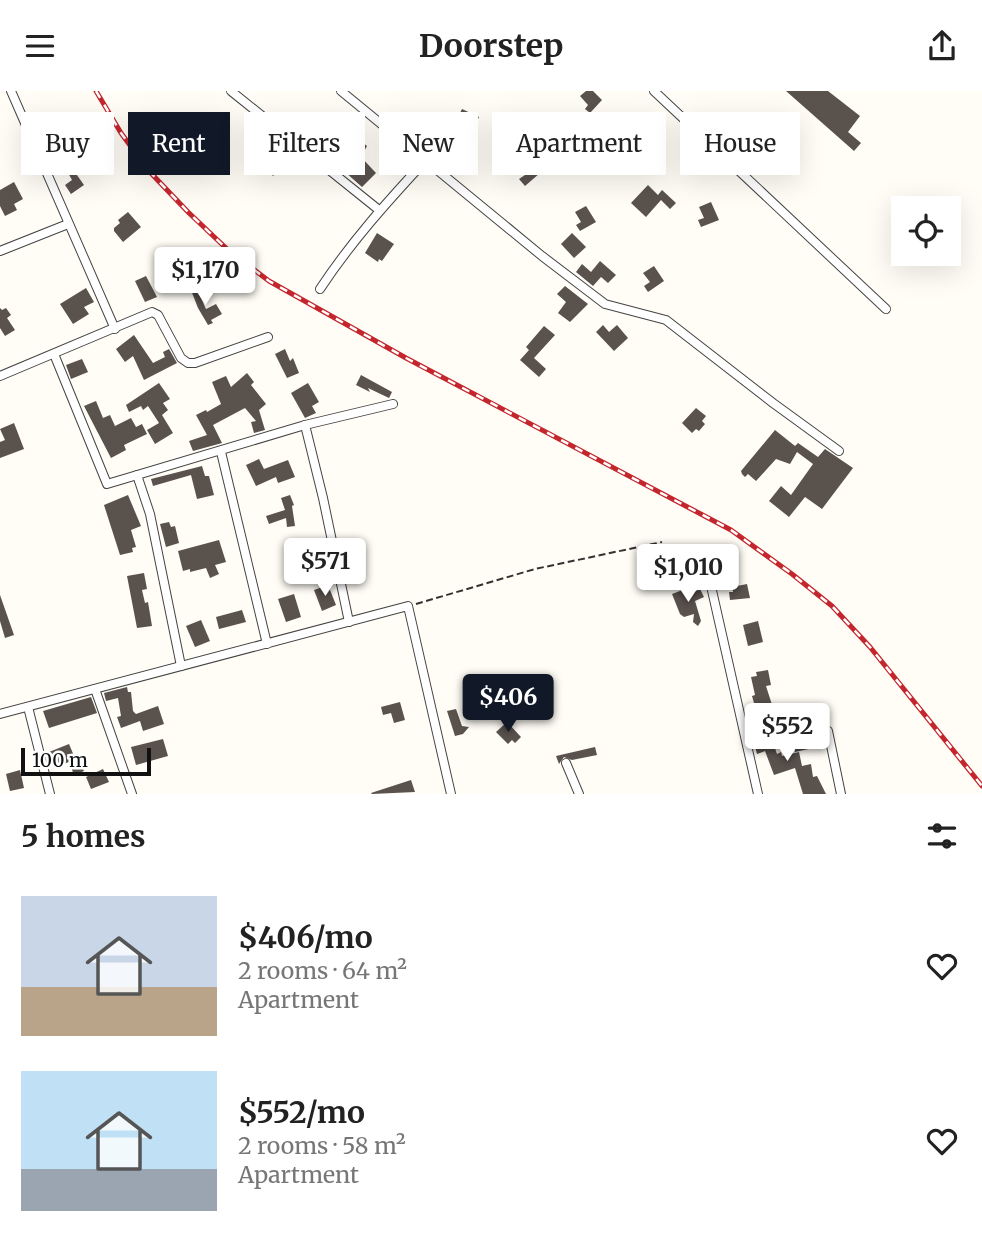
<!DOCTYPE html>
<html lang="en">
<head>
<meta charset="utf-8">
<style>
	:root { --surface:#fff; --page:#f6f6f6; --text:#222; --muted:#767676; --accent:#111827 }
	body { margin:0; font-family:Merriweather,serif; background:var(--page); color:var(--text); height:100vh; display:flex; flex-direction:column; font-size:26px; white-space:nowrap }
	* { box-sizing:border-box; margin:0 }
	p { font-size:23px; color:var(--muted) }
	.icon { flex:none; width:38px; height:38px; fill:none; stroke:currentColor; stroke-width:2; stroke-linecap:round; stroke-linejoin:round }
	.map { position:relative; height:703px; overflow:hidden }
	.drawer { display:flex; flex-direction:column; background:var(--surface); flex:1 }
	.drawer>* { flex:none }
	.hud { position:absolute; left:21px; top:21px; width:942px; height:63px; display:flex; gap:14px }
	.controls { position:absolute; left:891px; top:105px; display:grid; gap:14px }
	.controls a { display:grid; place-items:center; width:70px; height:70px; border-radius:0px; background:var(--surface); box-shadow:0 7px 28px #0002; font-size:35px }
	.scale { position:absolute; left:21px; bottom:18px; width:130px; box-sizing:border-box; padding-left:7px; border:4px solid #111; border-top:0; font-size:19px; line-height:24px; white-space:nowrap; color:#111; -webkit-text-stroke:5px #fff; paint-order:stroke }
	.price { position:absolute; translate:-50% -60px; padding:0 16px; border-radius:7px; background:#fff; color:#222; font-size:23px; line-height:46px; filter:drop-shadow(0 2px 4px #0008) }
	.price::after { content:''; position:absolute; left:50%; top:42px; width:21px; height:16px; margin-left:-10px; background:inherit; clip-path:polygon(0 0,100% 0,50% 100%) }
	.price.on { background:var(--accent); color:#fff }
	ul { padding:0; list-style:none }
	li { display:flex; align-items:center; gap:21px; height:175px; padding:0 21px }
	li span { display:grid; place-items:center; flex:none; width:196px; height:140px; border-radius:0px; color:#555 }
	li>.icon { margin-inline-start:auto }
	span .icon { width:84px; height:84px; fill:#fffc; stroke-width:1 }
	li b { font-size:30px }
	h2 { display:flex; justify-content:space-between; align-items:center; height:84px; padding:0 21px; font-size:30px }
	.chip { padding:0 24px; border-radius:0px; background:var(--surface); box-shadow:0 7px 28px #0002; font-size:24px; line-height:63px }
	.chip.on { background:var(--accent); color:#fff }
	header { display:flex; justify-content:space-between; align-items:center; height:91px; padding:0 21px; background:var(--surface); font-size:32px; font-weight:700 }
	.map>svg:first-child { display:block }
</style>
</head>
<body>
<header><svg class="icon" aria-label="menu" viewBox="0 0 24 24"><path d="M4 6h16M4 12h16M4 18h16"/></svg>Doorstep<svg class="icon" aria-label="share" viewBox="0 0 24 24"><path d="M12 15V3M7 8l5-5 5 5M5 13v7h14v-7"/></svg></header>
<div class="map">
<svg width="982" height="703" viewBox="0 0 982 703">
	<rect width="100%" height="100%" fill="#fffdf5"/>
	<!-- building -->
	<g fill="#5a524d">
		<path d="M586 0H593L602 9 590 22 585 18 588 14 580 5Z"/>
		<path d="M786 0H828L860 25 848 41 861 52 854 60Z"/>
		<path d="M462 18 479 26 473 38 456 30Z"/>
		<path d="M340 35 347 40 342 45 353 54 356 55 361 50 367 55 361 66 376 82 362 96 336 73 340 69 326 57 334 47 331 45Z"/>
		<path d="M76 41 78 47 74 49 86 69 72 77 84 94 71 103 65 94 72 89 57 62 66 57 62 47Z"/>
		<path d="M654 58 662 73 644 82 641 75 646 73 641 64Z"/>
		<path d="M275 63 285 73 273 85 260 71 267 64 270 68Z"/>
		<path d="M529 69 540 82 525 95 519 88 525 84 519 78Z"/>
		<path d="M14 91 23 108 14 113 17 119 5 125 0 115V99Z"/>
		<path d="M648 94 658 104 662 99 676 112 670 118 661 109 646 126 631 112Z"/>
		<path d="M711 111 719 129 701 136 698 129 704 127 699 116Z"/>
		<path d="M586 115 596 131 580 140 576 134 581 131 575 121Z"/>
		<path d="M128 121 141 136 123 151 114 140V137L120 132 118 129Z"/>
		<path d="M377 142 394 153 382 170 379 168 378 171 365 162Z"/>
		<path d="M572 142 586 156 574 167 561 153Z"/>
		<path d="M600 170 616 184 608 192 601 186 593 195 576 181 582 173 591 181Z"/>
		<path d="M654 175 664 190 648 201 644 195 650 191 643 182Z"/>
		<path d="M146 185 157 206 145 211 135 190Z"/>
		<path d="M194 192 206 218 216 213 222 223 211 229 213 232 208 234 198 217 189 194Z"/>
		<path d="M565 195 588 213 570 231 558 222 566 211 557 203Z"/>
		<path d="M86 197 94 211 84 216 89 223 73 233 60 213Z"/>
		<path d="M0 217 2 219 6 217 11 224 7 227 15 239 5 245 0 237Z"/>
		<path d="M603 234 609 241 617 234 628 247 614 260 596 241Z"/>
		<path d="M544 235 555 244 534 267 546 278 539 286 520 269 529 259 526 256Z"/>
		<path d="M134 244 153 272 165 266 163 261 169 258 177 272 144 289 133 265 125 271 116 258Z"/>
		<path d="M285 258 290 270 293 267 299 282 287 287 275 263Z"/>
		<path d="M82 268 88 281 71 288 66 274Z"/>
		<path d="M247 282 254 291 251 294 266 313 259 319 265 339 254 342 251 331 256 330 245 317 213 334 222 352 193 360 189 350 207 344 196 324 206 319 207 321 221 313 212 291 226 285 231 296Z"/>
		<path d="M361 284 392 301 389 307 368 297 370 301 356 294Z"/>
		<path d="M159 292 170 308 163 312 168 319 162 324 173 342 155 353 147 339 159 332 148 315 143 319 141 315 129 321 126 314Z"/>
		<path d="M308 292 319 311 312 315 316 322 305 327 291 302Z"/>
		<path d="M96 310 103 327 110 324 115 335 131 327 136 336 142 333 147 343 124 354 126 359 111 367 84 315Z"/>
		<path d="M696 317 706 325 702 330 705 333 699 340 696 338 692 342 682 332Z"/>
		<path d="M14 332 24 358 0 367V351L5 349 0 338Z"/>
		<path d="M775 339 795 355 798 352 818 366 825 358 853 377 822 418 805 406 789 426 769 410 781 395 791 404 813 373 797 361 790 373 776 368 756 390 748 383 745 386 742 383 741 380Z"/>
		<path d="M259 368 264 378 288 369 295 386 278 392 276 386 256 395 246 374Z"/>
		<path d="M202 375 205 385H209L214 404 197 408 191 384 153 395 151 388Z"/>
		<path d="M128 404 141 435 131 439 136 456 132 457 133 461 120 464 104 414Z"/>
		<path d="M290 404 294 414 292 415 295 435 287 436 286 427 269 433 266 425 285 419 281 407Z"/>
		<path d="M169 431 171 436 175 435 179 452 166 456 160 433Z"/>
		<path d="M219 449 226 471 215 474 219 483 210 487 206 477 190 481V478L183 480 178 460Z"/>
		<path d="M311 466 314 488 302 490 299 468Z"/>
		<path d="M144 482 147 498 142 499 145 512 148 511 152 535 137 537 127 485Z"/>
		<path d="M747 493 750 507 730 509 729 501H733L732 496Z"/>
		<path d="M328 494 336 514 322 520 314 499Z"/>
		<path d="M688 497 690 503 700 498 704 506 695 510 701 530 698 535 693 531 694 523 684 526 680 523 672 503Z"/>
		<path d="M294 503 301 526 286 531 278 508Z"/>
		<path d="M0 504 14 544 5 547 0 530Z"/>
		<path d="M242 519 246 531 219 538 216 526Z"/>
		<path d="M201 529 210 550 195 556 186 535Z"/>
		<path d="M758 530 763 551 748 555 743 534Z"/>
		<path d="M768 579 771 594 766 595 774 620 758 625 757 621 753 622 750 613 754 612 752 605 755 604 751 586 757 585 756 581Z"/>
		<path d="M127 596 128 601H131L133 620 136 623 158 615 164 633 143 640 140 630 121 637 117 626 121 625 118 607 106 610 104 602Z"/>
		<path d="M91 606 97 622 49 637 43 620Z"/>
		<path d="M400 611 405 629 394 632 391 622 383 624 381 616Z"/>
		<path d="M456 618 462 635 469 636 463 643 455 645 447 620Z"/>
		<path d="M507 631 521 646 515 652 512 649 508 653 496 641Z"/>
		<path d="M817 635 821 651 812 653 813 657 795 661 791 641Z"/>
		<path d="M768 636 777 663 781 661 782 665 799 661 802 675 811 673 813 686 817 685 826 703H803L795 677 774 684 765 660 757 663 751 640Z"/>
		<path d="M163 648 168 665 136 674 131 656Z"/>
		<path d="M69 653 77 672 80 671 84 680 74 684 69 671 55 676 49 661Z"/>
		<path d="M595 656 597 664 572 669 564 666 559 673 556 665Z"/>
		<path d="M103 678 109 691 91 698 86 686Z"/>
		<path d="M20 679 24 697 10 700 6 683Z"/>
		<path d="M411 689 415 701 372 703 371 702Z"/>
	</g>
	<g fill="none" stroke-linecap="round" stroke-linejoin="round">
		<defs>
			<g id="minor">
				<path d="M11 0 115 238"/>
				<path d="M231 0 379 119"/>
				<path d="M341 0 542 165 605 213 666 229 773 312 839 360"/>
				<path d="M654 0 886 218"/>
				<path d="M0 160 68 133"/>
				<path d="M320 198C351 151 387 111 425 70"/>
				<path d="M54 263 107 393 305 334 393 313"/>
				<path d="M0 285 152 221 158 224 181 267 188 272H195L268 246"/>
				<path d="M305 334 323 407 349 531"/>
				<path d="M221 361 267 553"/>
				<path d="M137 384 150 423 181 575"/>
				<path d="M704 464 758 703"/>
				<path d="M95 598 132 703"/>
				<path d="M28 616 50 703"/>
				<path d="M0 623 408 515 451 703"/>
				<path d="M828 640 841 703"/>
				<path d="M566 672 579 703"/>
			</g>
		</defs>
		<!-- minor casing -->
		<use href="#minor" stroke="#444" stroke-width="10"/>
		<!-- path -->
		<path stroke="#333" stroke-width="2" stroke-dasharray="7 3.5" stroke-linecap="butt" d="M416 513 535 478 662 451"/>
		<!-- minor -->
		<use href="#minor" stroke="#fff" stroke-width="8"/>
		<defs>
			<path id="rail" d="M96 0 121 42 148 79 188 121 228 159 269 190 406 267 731 439 792 483 832 515 870 556 982 695"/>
		</defs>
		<!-- rail casing -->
		<use href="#rail" stroke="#c4262e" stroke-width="5"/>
		<!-- rail -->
		<use href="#rail" stroke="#fff" stroke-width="2.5" stroke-dasharray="8" stroke-linecap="butt"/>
	</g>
</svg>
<div class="controls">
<a><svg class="icon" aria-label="locate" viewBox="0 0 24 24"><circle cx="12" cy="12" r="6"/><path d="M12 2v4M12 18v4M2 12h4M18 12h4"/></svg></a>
</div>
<div class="scale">100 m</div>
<b class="price" style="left:205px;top:216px">$1,170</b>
<b class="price" style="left:325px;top:507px">$571</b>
<b class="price" style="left:688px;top:513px">$1,010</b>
<b class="price on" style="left:508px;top:643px">$406</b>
<b class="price" style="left:787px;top:672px">$552</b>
<div class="hud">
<a class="chip">Buy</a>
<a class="chip on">Rent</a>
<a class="chip">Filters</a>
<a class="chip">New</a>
<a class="chip">Apartment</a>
<a class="chip">House</a>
</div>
</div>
<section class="drawer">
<h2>5 homes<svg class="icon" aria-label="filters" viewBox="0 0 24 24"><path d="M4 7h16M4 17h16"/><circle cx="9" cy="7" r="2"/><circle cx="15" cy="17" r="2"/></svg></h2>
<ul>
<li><span style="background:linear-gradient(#c9d6e8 65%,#b9a48a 0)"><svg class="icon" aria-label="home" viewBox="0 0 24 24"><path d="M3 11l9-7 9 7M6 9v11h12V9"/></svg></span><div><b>$406/mo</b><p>2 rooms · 64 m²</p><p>Apartment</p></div><svg class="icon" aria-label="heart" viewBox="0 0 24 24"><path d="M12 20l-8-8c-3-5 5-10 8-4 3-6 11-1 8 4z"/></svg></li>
<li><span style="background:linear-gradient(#bfe0f5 70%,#9aa5b1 0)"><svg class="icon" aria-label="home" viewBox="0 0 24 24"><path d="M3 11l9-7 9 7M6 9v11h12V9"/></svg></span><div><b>$552/mo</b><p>2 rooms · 58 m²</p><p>Apartment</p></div><svg class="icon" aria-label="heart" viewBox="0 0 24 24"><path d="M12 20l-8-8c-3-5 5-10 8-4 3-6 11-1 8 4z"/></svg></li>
</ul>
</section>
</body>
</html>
